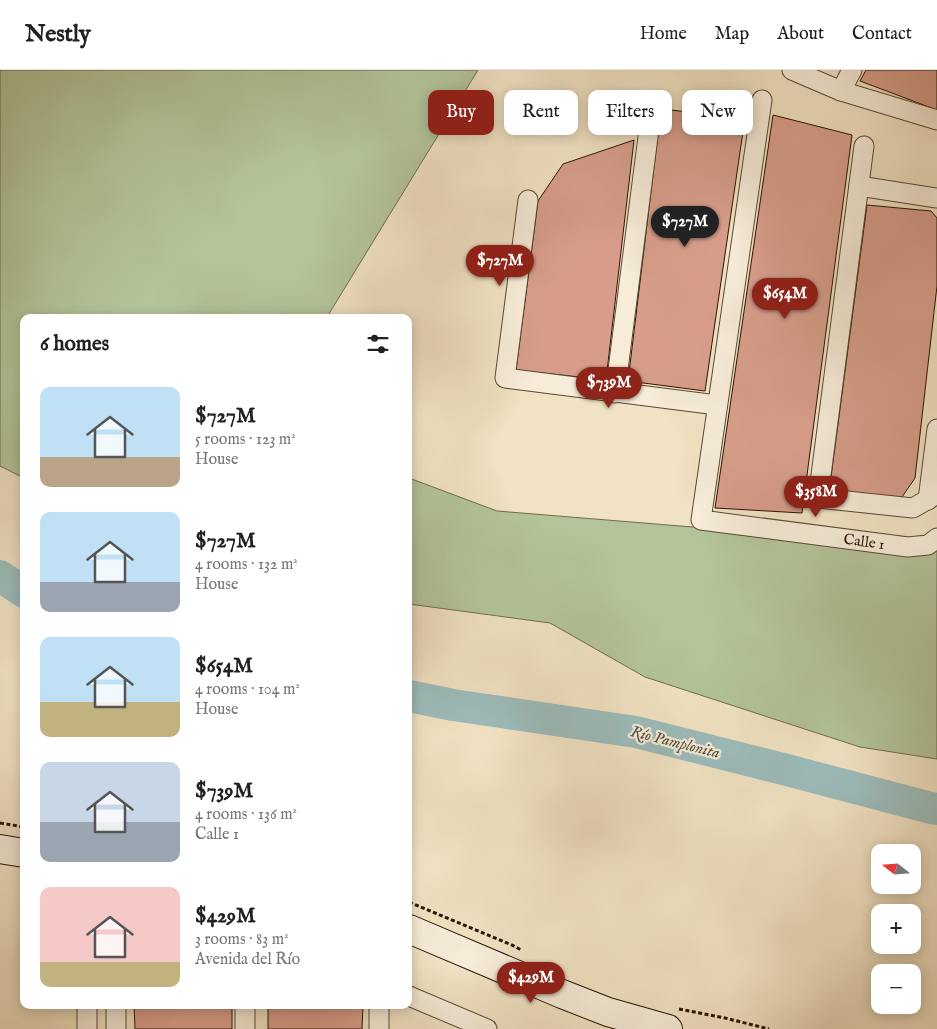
<!DOCTYPE html>
<html lang="en">
<head>
<meta charset="utf-8">
<style>
	:root { --surface:#fff; --page:#f6f6f6; --text:#202124; --muted:#757577; --line:#e0e0e0; --accent:#8f2418 }
	body { margin:0; font-family:"IM FELL English",serif; background:var(--page); color:var(--text); height:100vh; display:flex; flex-direction:column; font-size:19px; white-space:nowrap }
	* { box-sizing:border-box; margin:0 }
	p { font-size:16px; color:var(--muted) }
	.icon { flex:none; width:28px; height:28px; fill:none; stroke:currentColor; stroke-width:2; stroke-linecap:round; stroke-linejoin:round }
	.map { position:relative; flex:1; overflow:hidden }
	.side { position:absolute; left:20px; top:244px; width:392px; height:695px; display:flex; flex-direction:column; background:var(--surface); border-radius:10px; box-shadow:0 2px 12px #0003 }
	.side>* { flex:none }
	.top-card { position:absolute; left:428px; top:20px; width:434px; height:45px; display:flex; gap:10px }
	.needle { width:32px; rotate:287deg }
	.tools { position:absolute; left:871px; top:774px; display:grid; gap:10px }
	.tools a { display:grid; place-items:center; width:50px; height:50px; border-radius:10px; background:var(--surface); box-shadow:0 2px 12px #0003; font-size:25px }
	.price { position:absolute; translate:-50% -42px; padding:0 11px; border-radius:18px; background:var(--accent); color:#fff; font-size:16px; line-height:32px; filter:drop-shadow(0 1px 2px #0008) }
	.price::after { content:''; position:absolute; left:50%; top:30px; width:15px; height:11px; margin-left:-8px; background:inherit; clip-path:polygon(0 0,100% 0,50% 100%) }
	.price.current { background:#222; color:#fff }
	ul { padding:0; list-style:none }
	li { display:flex; align-items:center; gap:15px; height:125px; padding:0 20px }
	li span { display:grid; place-items:center; flex:none; width:140px; height:100px; border-radius:10px; color:#555 }
	li>.icon { margin-inline-start:auto }
	span .icon { width:60px; height:60px; fill:#fffc; stroke-width:1 }
	li b { font-size:21px }
	h2 { display:flex; justify-content:space-between; align-items:center; height:60px; padding:0 20px; font-size:21px }
	.chip { padding:0 18px; border-radius:10px; background:var(--surface); box-shadow:0 2px 12px #0003; font-size:18px; line-height:45px }
	.chip.current { background:var(--accent); color:#fff }
	header { display:flex; align-items:center; gap:30px; box-sizing:border-box; height:70px; padding:0 25px; background:var(--surface); border-bottom:1px solid var(--line) }
	header strong { font-size:24px }
	nav { display:flex; gap:28px; margin-inline-start:auto; font-size:18px }
	.map>svg:first-child { display:block }
</style>
</head>
<body>
<header>
<strong>Nestly</strong>
<nav><a>Home</a><a>Map</a><a>About</a><a>Contact</a></nav>
</header>
<div class="map">
<svg width="937" height="959" viewBox="0 0 937 959">
	<rect width="100%" height="100%" fill="#f1e2c3"/>
	<filter id="stains"><feTurbulence type="fractalNoise" baseFrequency=".004" numOctaves="4"/><feColorMatrix values="0 0 0 0 .2 0 0 0 0 .09 0 0 0 0 .02 0 0 0 .5 -.17"/></filter>
	<radialGradient id="worn" r=".72"><stop offset=".6" stop-color="#630" stop-opacity="0"/><stop offset="1" stop-color="#630" stop-opacity=".3"/></radialGradient>
	<!-- green -->
	<g fill="#b3c499" stroke="#6e6c4e">
		<path d="M0 0H478L327 247 24 248V408L0 396Z"/>
		<path d="M409 408 497 441 937 477V689L860 677 645 607 550 553 409 534Z"/>
	</g>
	<g fill="none" stroke-linecap="round" stroke-linejoin="round">
		<!-- river -->
		<g stroke="#9cbcbb" stroke-width="32">
			<path d="M0 506 24 522"/>
			<path d="M409 626 453 635 636 662 787 700 931 738 937 739"/>
		</g>
	</g>
	<!-- building -->
	<g fill="#d79d8a" stroke="#281402">
		<path d="M866 0H937V40L860 11Z"/>
		<path d="M661 39 745 48 705 321 628 311Z"/>
		<path d="M773 45 852 65 802 443 715 438Z"/>
		<path d="M634 70 606 310 516 300 538 131 563 94Z"/>
		<path d="M867 135 931 141 937 148V216L915 408 902 427 829 422Z"/>
		<path d="M134 935H232V959H135Z"/>
		<path d="M268 935H363L362 959H268Z"/>
	</g>
	<g fill="none" stroke-linecap="round" stroke-linejoin="round">
		<defs>
			<g id="street">
				<path d="M792 0 841 21 937 50"/>
				<path d="M841 21 852 0"/>
				<path d="M762 30 701 450 908 477 928 475 937 468"/>
				<path d="M864 76 818 428 913 438 937 424"/>
				<path d="M859 116 937 128"/>
				<path d="M528 130 505 308 717 335"/>
				<path d="M615 323 649 59"/>
				<path d="M928 430 937 359"/>
				<path d="M409 926 487 959"/>
				<path d="M87 935V959"/>
				<path d="M245 935V959"/>
				<path d="M116 959V935"/>
				<path d="M379 959V935"/>
			</g>
			<g id="secondary">
				<path d="M0 779 24 783"/>
				<path d="M409 859 562 924 608 942 668 959"/>
			</g>
		</defs>
		<!-- street casing -->
		<use href="#street" stroke="#5a4832" stroke-width="21"/>
		<!-- secondary casing -->
		<use href="#secondary" stroke="#281402" stroke-width="30"/>
		<!-- path -->
		<g stroke="#281402" stroke-width="3" stroke-dasharray="4 2.5" stroke-linecap="butt">
			<path d="M0 753 24 757"/>
			<path d="M409 832 514 876 521 880"/>
			<path d="M679 939 725 948 769 959"/>
		</g>
		<!-- street -->
		<use href="#street" stroke="#f6ecd8" stroke-width="19"/>
		<!-- secondary -->
		<use href="#secondary" stroke="#f6ecd8" stroke-width="28"/>
	</g>
	<g text-anchor="middle" dominant-baseline="central" stroke-width="4.5" stroke-linejoin="round" paint-order="stroke">
		<!-- street labels -->
		<g font-size="15" fill="#281402" stroke="#f6ecd8">
			<text transform="translate(864 472) rotate(8)">Calle 1</text>
		</g>
		<!-- water labels -->
		<g font-size="16" font-style="italic" fill="#514f43" stroke="#f6ecd8">
			<text transform="translate(675 673) rotate(14)">Río Pamplonita</text>
		</g>
	</g>
	<rect width="100%" height="100%" filter="url(#stains)"/>
	<rect width="100%" height="100%" fill="url(#worn)"/>
</svg>
<div class="tools">
<a><svg class="needle" viewBox="-14 -14 28 28"><path d="M0-13l5 13h-10z" fill="#e53935"/><path d="M0 13l5-13h-10z" fill="#757577"/></svg></a>
<a>+</a>
<a>−</a>
</div>
<b class="price current" style="left:685px;top:178px">$727M</b>
<b class="price" style="left:500px;top:217px">$727M</b>
<b class="price" style="left:785px;top:250px">$654M</b>
<b class="price" style="left:609px;top:339px">$739M</b>
<b class="price" style="left:816px;top:448px">$358M</b>
<b class="price" style="left:531px;top:934px">$429M</b>
<div class="top-card">
<a class="chip current">Buy</a>
<a class="chip">Rent</a>
<a class="chip">Filters</a>
<a class="chip">New</a>
</div>
<section class="side">
<h2>6 homes<svg class="icon" aria-label="filters" viewBox="0 0 24 24"><path d="M4 7h16M4 17h16"/><circle cx="9" cy="7" r="2"/><circle cx="15" cy="17" r="2"/></svg></h2>
<ul>
<li><span style="background:linear-gradient(#bfe0f5 70%,#b9a48a 0)"><svg class="icon" aria-label="home" viewBox="0 0 24 24"><path d="M3 11l9-7 9 7M6 9v11h12V9"/></svg></span><div><b>$727M</b><p>5 rooms · 123 m²</p><p>House</p></div></li>
<li><span style="background:linear-gradient(#bfe0f5 70%,#9aa5b1 0)"><svg class="icon" aria-label="home" viewBox="0 0 24 24"><path d="M3 11l9-7 9 7M6 9v11h12V9"/></svg></span><div><b>$727M</b><p>4 rooms · 132 m²</p><p>House</p></div></li>
<li><span style="background:linear-gradient(#bfe0f5 65%,#c2b280 0)"><svg class="icon" aria-label="home" viewBox="0 0 24 24"><path d="M3 11l9-7 9 7M6 9v11h12V9"/></svg></span><div><b>$654M</b><p>4 rooms · 104 m²</p><p>House</p></div></li>
<li><span style="background:linear-gradient(#c9d6e8 60%,#9aa5b1 0)"><svg class="icon" aria-label="home" viewBox="0 0 24 24"><path d="M3 11l9-7 9 7M6 9v11h12V9"/></svg></span><div><b>$739M</b><p>4 rooms · 136 m²</p><p>Calle 1</p></div></li>
<li><span style="background:linear-gradient(#f6c9c9 75%,#c2b280 0)"><svg class="icon" aria-label="home" viewBox="0 0 24 24"><path d="M3 11l9-7 9 7M6 9v11h12V9"/></svg></span><div><b>$429M</b><p>3 rooms · 83 m²</p><p>Avenida del Río</p></div></li>
</ul>
</section>
</div>
</body>
</html>
